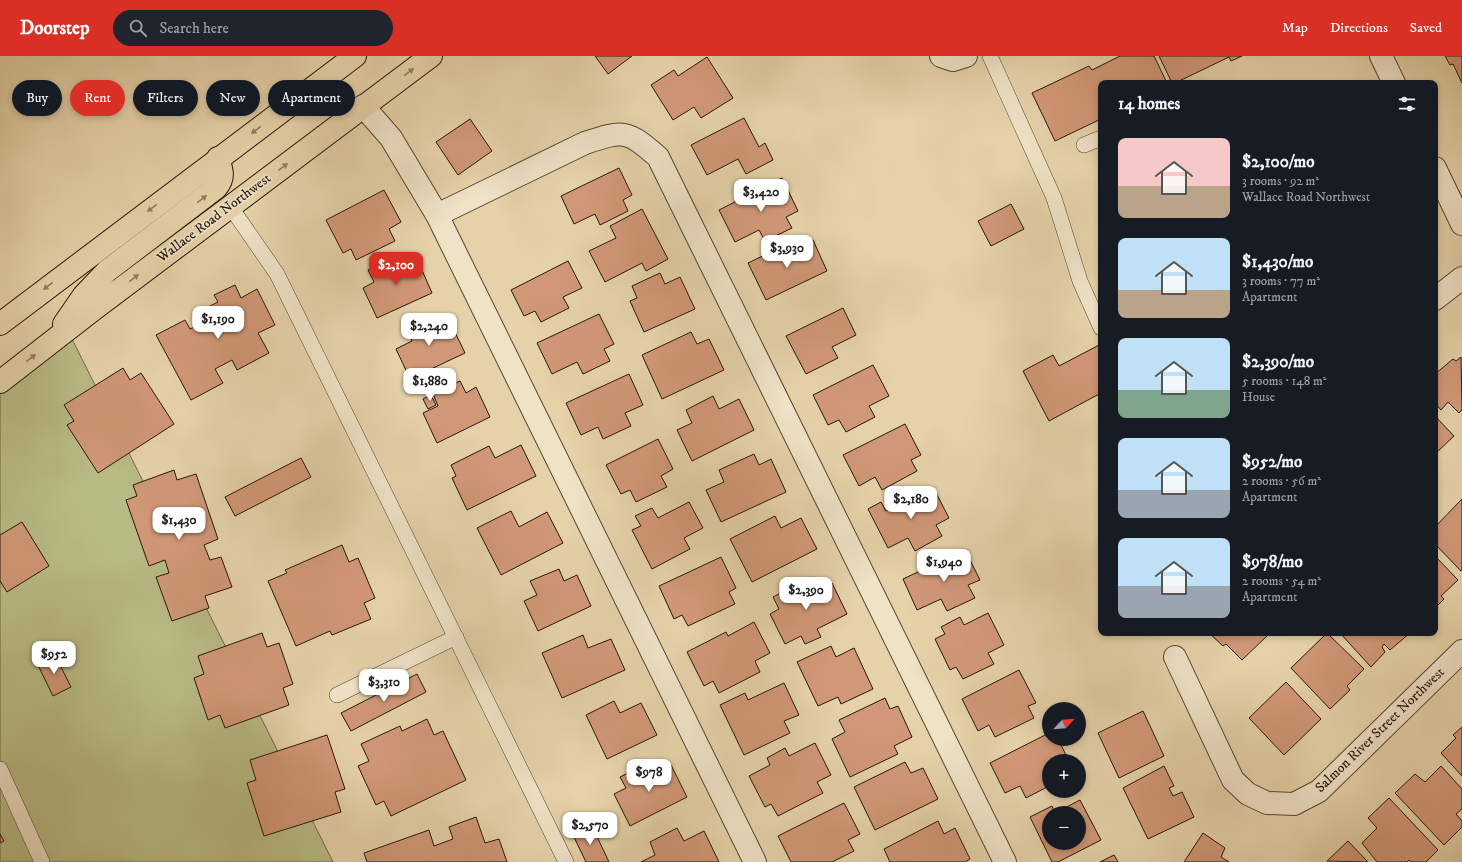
<!DOCTYPE html>
<html lang="en">
<head>
<meta charset="utf-8">
<style>
	:root { --surface:#171b24; --page:#20242c; --text:#f1f3f6; --muted:#9ea1a6; --accent:#d93025 }
	body { margin:0; font-family:"IM FELL DW Pica",serif; background:var(--page); color:var(--text); height:100vh; display:flex; flex-direction:column; font-size:15px; white-space:nowrap }
	* { box-sizing:border-box; margin:0 }
	p { font-size:13px; color:var(--muted) }
	.icon { flex:none; width:22px; height:22px; fill:none; stroke:currentColor; stroke-width:2; stroke-linecap:round; stroke-linejoin:round }
	.map { position:relative; flex:1; overflow:hidden }
	.side { position:absolute; left:1098px; top:24px; width:340px; height:556px; display:flex; flex-direction:column; background:var(--surface); border-radius:8px; box-shadow:0 2px 6px #0003 }
	.side>* { flex:none }
	.hud { position:absolute; left:12px; top:24px; width:380px; height:36px; display:flex; gap:8px }
	.needle { width:26px; rotate:64deg }
	.tools { position:absolute; left:1042px; top:646px; display:grid; gap:8px }
	.tools a { display:grid; place-items:center; width:44px; height:44px; border-radius:50%; background:var(--surface); box-shadow:0 2px 6px #0003; font-size:20px }
	.price { position:absolute; translate:-50% -34px; padding:0 9px; border-radius:8px; background:#fff; color:#222; font-size:13px; line-height:26px; filter:drop-shadow(0 1px 2px #0008) }
	.price::after { content:''; position:absolute; left:50%; top:24px; width:12px; height:9px; margin-left:-6px; background:inherit; clip-path:polygon(0 0,100% 0,50% 100%) }
	.price.current { background:var(--accent); color:#fff }
	ul { padding:0; list-style:none }
	li { display:flex; align-items:center; gap:12px; height:100px; padding:0 20px }
	li span { display:grid; place-items:center; flex:none; width:112px; height:80px; border-radius:8px; color:#555 }
	li>.icon { margin-inline-start:auto }
	span .icon { width:48px; height:48px; fill:#fffc; stroke-width:1 }
	li b { font-size:17px }
	h2 { display:flex; justify-content:space-between; align-items:center; height:48px; padding:0 20px; font-size:17px }
	.tag { padding:0 14px; border-radius:18px; background:var(--surface); box-shadow:0 2px 6px #0003; font-size:14px; line-height:36px }
	.tag.current { background:var(--accent); color:#fff }
	header { display:flex; align-items:center; gap:24px; box-sizing:border-box; height:56px; padding:0 20px; background:var(--accent); color:#fff }
	header strong { font-size:19px }
	nav { display:flex; gap:22px; margin-inline-start:auto; font-size:14px }
	.search { width:280px; height:36px; background:var(--page); display:flex; align-items:center; gap:10px; box-sizing:border-box; padding:0 14px; border-radius:22px; color:var(--muted); font-size:15px }
	.map>svg:first-child { display:block }
</style>
</head>
<body>
<header>
<strong>Doorstep</strong>
<div class="search"><svg class="icon" aria-label="search" viewBox="0 0 24 24"><circle cx="10" cy="10" r="6"/><path d="M15 15l6 6"/></svg>Search here</div>
<nav><a>Map</a><a>Directions</a><a>Saved</a></nav>
</header>
<div class="map">
<svg width="1462" height="806" viewBox="0 0 1462 806">
	<rect width="100%" height="100%" fill="#e6d2a9"/>
	<filter id="stains"><feTurbulence type="fractalNoise" baseFrequency=".005" numOctaves="4"/><feColorMatrix values="0 0 0 0 .2 0 0 0 0 .09 0 0 0 0 .02 0 0 0 .5 -.17"/></filter>
	<radialGradient id="worn" r=".72"><stop offset=".6" stop-color="#630" stop-opacity="0"/><stop offset="1" stop-color="#630" stop-opacity=".3"/></radialGradient>
	<!-- green -->
	<path fill="#b9bb85" stroke="#706948" d="M63 265 88 315 333 806H0V321Z"/>
	<!-- building -->
	<g fill="#d19877" stroke="#26170b" fill-rule="evenodd">
		<path d="M595 0H632L608 18Z"/>
		<path d="M1120 0H1154L1167 27H1101V63L1055 85 1032 37 1089 10 1092 14Z"/>
		<path d="M1159 0H1242L1231 5 1229 1 1175 27H1172Z"/>
		<path d="M1445 0H1462V27L1453 8 1450 9Z"/>
		<path d="M707 1 733 42 701 62 694 51 673 64 651 29 674 14 678 20Z"/>
		<path d="M744 62 759 91 765 87 773 104 746 118 738 103 707 119 691 89Z"/>
		<path d="M470 63 492 95 458 119 436 86Z"/>
		<path d="M619 112 632 139 623 144 628 155 600 169 595 158 574 168 561 140Z"/>
		<path d="M782 122 798 155 786 161 792 172 765 185 759 174 735 186 719 154Z"/>
		<path d="M384 134 401 166 389 173 395 185 356 204 351 193 343 197 326 164Z"/>
		<path d="M1011 148 1024 173 991 190 978 165Z"/>
		<path d="M642 153 668 203 646 215 642 207 605 226 589 195 616 182 610 170Z"/>
		<path d="M813 184 827 215 766 244 748 207 771 196 774 203Z"/>
		<path d="M397 200 403 212 418 205 432 237 377 262 363 232 374 226 368 214Z"/>
		<path d="M568 205 582 232 563 241 569 252 541 266 535 255 524 260 511 234Z"/>
		<path d="M660 217 665 228 680 221 695 253 644 276 630 245 637 242 632 230Z"/>
		<path d="M235 229 241 242 257 233 275 269 258 277 269 297 237 314 232 304 215 313 223 327 191 344 156 279 185 264 190 273 203 267 198 256 218 246 214 239Z"/>
		<path d="M843 252 856 279 832 291 838 302 806 318 786 280Z"/>
		<path d="M599 258 614 288 604 293 610 305 583 318 577 306 552 318 537 287Z"/>
		<path d="M435 260 440 271 450 266 465 297 410 323 396 293 412 285 406 273Z"/>
		<path d="M691 276 697 288 709 283 724 314 662 343 642 299Z"/>
		<path d="M1101 288V337L1049 365 1023 315 1053 299 1059 310Z"/>
		<path d="M1461 301 1462 354 1459 357 1448 346 1441 354 1435 347V318L1453 303 1456 305Z"/>
		<path d="M873 309 889 340 869 350 875 361 846 376 839 364 828 369 813 339Z"/>
		<path d="M123 312 130 324 141 317 174 368 98 417 67 369 74 365 64 349Z"/>
		<path d="M629 318 643 349 625 357 631 370 603 383 598 371 581 379 566 347Z"/>
		<path d="M460 325 466 337 476 331 490 361 437 387 423 357 438 350 433 338Z"/>
		<path d="M431 339 436 349 428 353 423 343Z"/>
		<path d="M713 340 719 353 739 343 754 374 692 405 677 374 692 367 686 354Z"/>
		<path d="M1435 360 1454 380 1435 398Z"/>
		<path d="M905 368 921 399 911 404 917 415 882 434 875 421 859 430 843 399Z"/>
		<path d="M658 383 673 413 661 420 667 431 636 446 630 434 621 438 606 409Z"/>
		<path d="M521 389 536 420 467 454 452 422 456 420 451 409 489 390 495 402Z"/>
		<path d="M754 398 759 409 771 403 786 436 721 466 706 434 724 426 719 414Z"/>
		<path d="M301 402 311 421 235 460 225 441Z"/>
		<path d="M174 414 177 424 196 418 218 483 204 489 210 504 221 501 232 531 205 540 209 552 172 565 156 521 169 517 165 504 149 510 126 444 137 440 133 429Z"/>
		<path d="M933 431 949 462 936 469 942 480 915 495 908 482 888 492 868 453 881 446 886 455Z"/>
		<path d="M1462 443V514L1461 515 1435 488V471Z"/>
		<path d="M689 446 703 472 684 482 690 493 652 513 632 474 641 470 635 460 652 452 658 462Z"/>
		<path d="M511 455 519 471 547 456 563 487 501 519 477 472Z"/>
		<path d="M775 460 781 472 801 462 817 493 752 526 730 483Z"/>
		<path d="M22 466 49 510 7 536 0 525V479Z"/>
		<path d="M342 489 349 506 358 502 375 542 364 547 371 563 332 579 330 575 296 590 268 525 287 517 285 514Z"/>
		<path d="M965 494 980 524 968 529 975 542 947 555 941 543 917 554 903 523Z"/>
		<path d="M1435 500 1458 524 1441 540 1444 543 1435 552Z"/>
		<path d="M721 501 736 532 729 536 735 548 688 570 682 559 674 563 659 530Z"/>
		<path d="M559 513 564 525 577 519 591 550 538 575 524 545 537 539 530 525Z"/>
		<path d="M812 521 819 533 832 527 847 558 817 573 821 581 805 588 801 580 785 588 770 558 779 553 773 541Z"/>
		<path d="M988 557 1004 589 988 597 994 608 963 623 956 611 950 614 935 583 945 578 941 571 960 561 964 569Z"/>
		<path d="M754 566 770 597 755 605 760 616 719 637 713 625 704 630 687 596 726 576 728 580Z"/>
		<path d="M262 577 267 591 279 587 293 628 283 632 289 649 225 672 220 659 208 664 194 622 204 618 198 600Z"/>
		<path d="M1209 577H1270L1242 604 1226 588 1223 590Z"/>
		<path d="M1327 577 1364 613 1347 630 1350 634 1330 653 1291 612Z"/>
		<path d="M1340 577H1410L1390 594 1384 588 1382 591 1385 596 1371 611Z"/>
		<path d="M583 579 588 592 611 583 625 614 562 642 542 597Z"/>
		<path d="M831 590 836 601 854 592 873 633 841 648 838 641 818 650 797 606Z"/>
		<path d="M55 599 71 631 53 640 37 607Z"/>
		<path d="M1019 614 1036 647 1028 650 1034 662 995 681 989 669 978 675 962 643Z"/>
		<path d="M417 618 426 636 351 675 341 657Z"/>
		<path d="M1286 626 1321 663 1284 699 1249 662Z"/>
		<path d="M784 627 799 659 784 665 790 677 744 699 720 649 745 637 748 644Z"/>
		<path d="M885 642 890 653 898 650 912 681 894 690 898 698 850 721 832 683 845 676 839 664Z"/>
		<path d="M614 645 620 657 641 647 657 679 607 703 586 659Z"/>
		<path d="M1143 655 1164 700 1119 722 1098 677Z"/>
		<path d="M427 663 434 679 443 675 466 724 391 760 384 745 376 749 358 710 369 705 361 688 400 670 402 675Z"/>
		<path d="M1462 671V720L1441 697 1456 682 1453 679Z"/>
		<path d="M1049 677V683H1058L1069 705H1049V730L1026 742 1020 730 1005 737 990 707Z"/>
		<path d="M327 679 345 733 335 736 341 756 264 780 247 727 256 724 250 704Z"/>
		<path d="M815 687 831 719 817 726 823 737 778 760 771 748 765 751 749 720 770 709 767 702 785 692 789 700Z"/>
		<path d="M905 706 911 717 923 712 938 743 875 774 854 731Z"/>
		<path d="M648 707 654 718 671 709 687 741 630 770 614 738 626 732 620 721Z"/>
		<path d="M1164 710 1174 730 1169 732 1173 740 1182 736 1194 761 1148 783 1123 732Z"/>
		<path d="M1441 710 1462 733V753L1456 758 1462 765V771L1444 789 1395 737 1415 718 1425 726Z"/>
		<path d="M1389 742 1438 794 1426 806H1411L1409 804 1407 806H1377L1362 787 1377 772 1368 762Z"/>
		<path d="M1080 744 1101 784 1058 806H1052L1030 761 1052 750 1055 757ZM1049 757H1079V787H1049Z"/>
		<path d="M844 747 860 778 848 784 854 795 832 806H791L778 780Z"/>
		<path d="M476 761 485 787 499 783 507 806H367L364 797 429 774 434 790 453 783 449 771Z"/>
		<path d="M938 765 944 778 955 772 970 803 965 806H890L884 793Z"/>
		<path d="M592 770 609 806H586L573 779Z"/>
		<path d="M677 772 684 785 704 775 719 806H641L655 799 650 786Z"/>
		<path d="M1203 777 1225 792 1221 801 1229 806H1184Z"/>
		<path d="M0 778 4 785 0 787Z"/>
		<path d="M1348 785 1368 806 1327 805Z"/>
		<path d="M1114 799 1118 806H1100Z"/>
	</g>
	<g fill="none" stroke-linecap="round" stroke-linejoin="round">
		<defs>
			<g id="lane">
				<path d="M990 0 1054 142 1080 225 1101 272"/>
				<path d="M1084 89 1101 82"/>
				<path d="M230 150 277 218 566 806"/>
				<path d="M337 639 456 581"/>
				<path d="M0 713 42 806"/>
			</g>
			<g id="street">
				<path d="M941 0 953 4 966 0"/>
				<path d="M1381 0 1394 27"/>
				<path d="M363 50 391 82 437 159 755 806"/>
				<path d="M1435 112 1462 168"/>
				<path d="M437 159 585 87C624 74 627 74 658 101L1005 806"/>
				<path d="M1435 243 1462 222"/>
				<path d="M1175 601 1233 724 1248 738 1267 747 1294 748 1319 735 1462 595"/>
			</g>
			<g id="primary">
				<path d="M0 268 355 0"/>
				<path d="M64 268 84 239 107 215 216 132C225 122 222 114 218 102"/>
				<path d="M0 326 94 253 431 0"/>
			</g>
		</defs>
		<!-- lane casing -->
		<use href="#lane" stroke="#564632" stroke-width="16"/>
		<!-- street casing -->
		<use href="#street" stroke="#564632" stroke-width="24"/>
		<!-- primary casing -->
		<use href="#primary" stroke="#26170b" stroke-width="24"/>
		<!-- lane -->
		<use href="#lane" stroke="#efe2c7" stroke-width="15"/>
		<!-- street -->
		<use href="#street" stroke="#efe2c7" stroke-width="22"/>
		<!-- primary -->
		<use href="#primary" stroke="#e6d2a9" stroke-width="22"/>
	</g>
	<!-- one-way arrows -->
	<defs><path id="oneway-solid" d="M-6-.8H1V-3.2L6.5 0L1 3.2V.8H-6Z"/></defs>
	<g fill="#907e62">
		<use href="#oneway-solid" transform="translate(409 16) rotate(-37)"/>
		<use href="#oneway-solid" transform="translate(256 74) rotate(143)"/>
		<use href="#oneway-solid" transform="translate(283 111) rotate(-37)"/>
		<use href="#oneway-solid" transform="translate(202 143) rotate(-37)"/>
		<use href="#oneway-solid" transform="translate(152 152) rotate(143)"/>
		<use href="#oneway-solid" transform="translate(134 222) rotate(-37)"/>
		<use href="#oneway-solid" transform="translate(48 230) rotate(142)"/>
		<use href="#oneway-solid" transform="translate(31 302) rotate(-38)"/>
	</g>
	<g text-anchor="middle" dominant-baseline="central" stroke-width="3.5" stroke-linejoin="round" paint-order="stroke">
		<!-- street labels -->
		<g font-size="14" fill="#26170b" stroke="#efe2c7">
			<text transform="translate(214 162) rotate(-37)">Wallace Road Northwest</text>
			<text transform="translate(1380 674) rotate(-44)">Salmon River Street Northwest</text>
		</g>
	</g>
	<rect width="100%" height="100%" filter="url(#stains)"/>
	<rect width="100%" height="100%" fill="url(#worn)"/>
</svg>
<div class="tools">
<a><svg class="needle" viewBox="-14 -14 28 28"><path d="M0-13l5 13h-10z" fill="#e53935"/><path d="M0 13l5-13h-10z" fill="#9ea1a6"/></svg></a>
<a>+</a>
<a>−</a>
</div>
<b class="price" style="left:761px;top:157px">$3,420</b>
<b class="price" style="left:787px;top:213px">$3,930</b>
<b class="price current" style="left:396px;top:230px">$2,100</b>
<b class="price" style="left:218px;top:284px">$1,190</b>
<b class="price" style="left:429px;top:291px">$2,240</b>
<b class="price" style="left:430px;top:346px">$1,880</b>
<b class="price" style="left:911px;top:464px">$2,180</b>
<b class="price" style="left:179px;top:485px">$1,430</b>
<b class="price" style="left:944px;top:527px">$1,940</b>
<b class="price" style="left:806px;top:555px">$2,390</b>
<b class="price" style="left:54px;top:619px">$952</b>
<b class="price" style="left:384px;top:647px">$3,310</b>
<b class="price" style="left:649px;top:737px">$978</b>
<b class="price" style="left:590px;top:790px">$2,570</b>
<div class="hud">
<a class="tag">Buy</a>
<a class="tag current">Rent</a>
<a class="tag">Filters</a>
<a class="tag">New</a>
<a class="tag">Apartment</a>
</div>
<section class="side">
<h2>14 homes<svg class="icon" aria-label="filters" viewBox="0 0 24 24"><path d="M4 7h16M4 17h16"/><circle cx="9" cy="7" r="2"/><circle cx="15" cy="17" r="2"/></svg></h2>
<ul>
<li><span style="background:linear-gradient(#f6c9c9 60%,#b9a48a 0)"><svg class="icon" aria-label="home" viewBox="0 0 24 24"><path d="M3 11l9-7 9 7M6 9v11h12V9"/></svg></span><div><b>$2,100/mo</b><p>3 rooms · 92 m²</p><p>Wallace Road Northwest</p></div></li>
<li><span style="background:linear-gradient(#bfe0f5 65%,#b9a48a 0)"><svg class="icon" aria-label="home" viewBox="0 0 24 24"><path d="M3 11l9-7 9 7M6 9v11h12V9"/></svg></span><div><b>$1,430/mo</b><p>3 rooms · 77 m²</p><p>Apartment</p></div></li>
<li><span style="background:linear-gradient(#bfe0f5 65%,#7fa58c 0)"><svg class="icon" aria-label="home" viewBox="0 0 24 24"><path d="M3 11l9-7 9 7M6 9v11h12V9"/></svg></span><div><b>$2,390/mo</b><p>5 rooms · 148 m²</p><p>House</p></div></li>
<li><span style="background:linear-gradient(#bfe0f5 65%,#9aa5b1 0)"><svg class="icon" aria-label="home" viewBox="0 0 24 24"><path d="M3 11l9-7 9 7M6 9v11h12V9"/></svg></span><div><b>$952/mo</b><p>2 rooms · 56 m²</p><p>Apartment</p></div></li>
<li><span style="background:linear-gradient(#bfe0f5 60%,#9aa5b1 0)"><svg class="icon" aria-label="home" viewBox="0 0 24 24"><path d="M3 11l9-7 9 7M6 9v11h12V9"/></svg></span><div><b>$978/mo</b><p>2 rooms · 54 m²</p><p>Apartment</p></div></li>
</ul>
</section>
</div>
</body>
</html>
